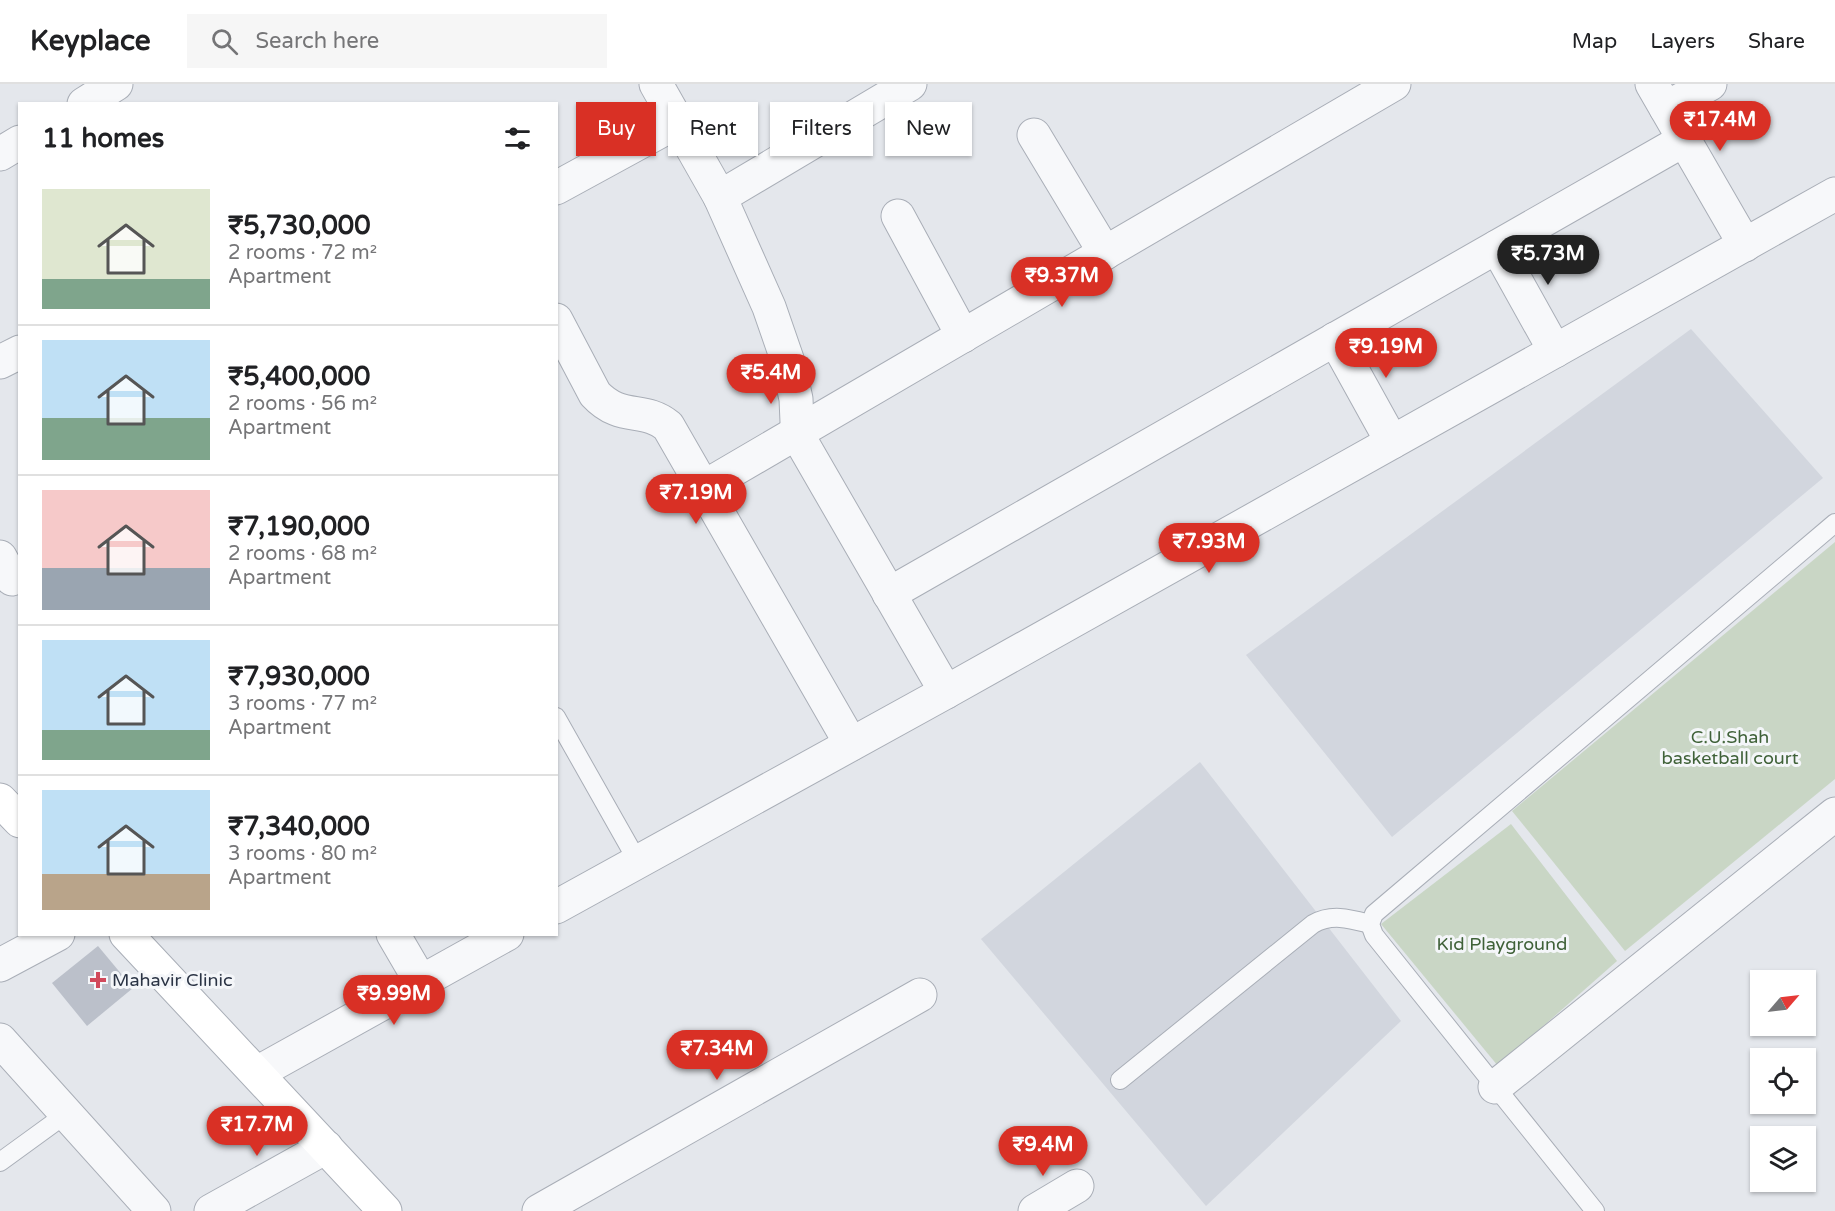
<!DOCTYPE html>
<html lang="en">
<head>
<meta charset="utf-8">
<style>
	:root { --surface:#fff; --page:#f6f6f6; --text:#202124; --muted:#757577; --line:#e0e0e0; --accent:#d93025 }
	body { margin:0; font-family:"Varela Round",sans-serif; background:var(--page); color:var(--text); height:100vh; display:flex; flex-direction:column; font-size:22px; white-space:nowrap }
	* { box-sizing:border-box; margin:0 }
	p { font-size:20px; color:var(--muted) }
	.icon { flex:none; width:33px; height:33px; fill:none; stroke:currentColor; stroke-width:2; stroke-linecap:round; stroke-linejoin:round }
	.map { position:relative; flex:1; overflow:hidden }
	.side { position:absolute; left:18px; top:18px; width:540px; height:834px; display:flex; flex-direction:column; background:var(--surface); border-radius:0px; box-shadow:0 2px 4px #0004 }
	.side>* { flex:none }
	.guide { position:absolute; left:576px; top:18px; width:570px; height:54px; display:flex; gap:12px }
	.needle { width:39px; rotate:62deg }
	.buttons { position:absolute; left:1750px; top:886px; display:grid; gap:12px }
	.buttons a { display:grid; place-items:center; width:66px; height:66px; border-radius:0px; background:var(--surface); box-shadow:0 2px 4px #0004; font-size:30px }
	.price { position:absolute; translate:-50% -51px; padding:0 14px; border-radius:21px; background:var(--accent); color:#fff; font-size:20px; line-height:39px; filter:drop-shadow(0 2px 3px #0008) }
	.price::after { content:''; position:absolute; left:50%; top:36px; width:18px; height:14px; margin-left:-9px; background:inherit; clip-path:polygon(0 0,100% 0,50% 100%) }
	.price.on { background:#222; color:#fff }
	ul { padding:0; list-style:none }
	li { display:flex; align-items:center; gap:18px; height:150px; padding:0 24px }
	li+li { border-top:2px solid var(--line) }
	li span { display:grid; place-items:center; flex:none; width:168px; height:120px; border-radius:0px; color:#555 }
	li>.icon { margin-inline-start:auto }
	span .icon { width:72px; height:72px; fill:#fffc; stroke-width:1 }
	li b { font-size:26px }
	h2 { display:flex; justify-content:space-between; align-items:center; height:72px; padding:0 24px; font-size:26px }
	.tag { padding:0 21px; border-radius:0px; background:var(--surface); box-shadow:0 2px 4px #0004; font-size:21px; line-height:54px }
	.tag.on { background:var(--accent); color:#fff }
	header { display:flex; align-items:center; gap:36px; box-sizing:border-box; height:84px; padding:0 30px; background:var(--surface); border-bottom:2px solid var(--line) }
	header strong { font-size:28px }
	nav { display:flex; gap:33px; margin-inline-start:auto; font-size:21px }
	.search { width:420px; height:54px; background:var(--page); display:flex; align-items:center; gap:15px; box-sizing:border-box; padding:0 21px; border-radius:0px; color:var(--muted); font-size:22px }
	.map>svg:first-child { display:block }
</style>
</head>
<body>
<header>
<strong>Keyplace</strong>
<div class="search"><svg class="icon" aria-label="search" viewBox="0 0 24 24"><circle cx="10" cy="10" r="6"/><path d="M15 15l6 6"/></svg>Search here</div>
<nav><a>Map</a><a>Layers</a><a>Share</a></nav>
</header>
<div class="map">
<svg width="1835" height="1127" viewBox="0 0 1835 1127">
	<rect width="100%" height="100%" fill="#e4e7ec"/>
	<!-- built -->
	<g fill="#d2d6de">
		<path d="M1691 245 1823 394 1392 753 1246 571Z"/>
		<path d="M1200 678 1401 937 1206 1122 981 855Z"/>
	</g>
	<!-- green -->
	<g fill="#c9d6c5">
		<path d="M1835 458V695L1625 867 1512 727Z"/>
		<path d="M1511 740 1617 877 1498 982 1381 840Z"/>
	</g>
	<!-- building -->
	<path fill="#bbc0ca" d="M98 862 133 904 87 942 52 899Z"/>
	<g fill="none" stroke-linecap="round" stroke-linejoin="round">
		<defs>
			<g id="lane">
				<path d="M556 633 638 778"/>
				<path d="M1120 996 1313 840C1332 829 1351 835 1370 840"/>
				<path d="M0 1078 66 1030"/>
				<path d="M1595 1127 1374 851 1370 840 1374 830 1835 439"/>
			</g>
			<g id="street">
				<path d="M656 0 720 113 769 223 788 278 796 315 797 338 801 357 946 608"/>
				<path d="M1652 0 1745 161"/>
				<path d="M84 20 116 0"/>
				<path d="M1666 24 1710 0"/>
				<path d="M1034 51 1105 169"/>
				<path d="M0 70 20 58"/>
				<path d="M556 104 677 38"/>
				<path d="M720 113 910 0"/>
				<path d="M898 132 963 252"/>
				<path d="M1497 163 1555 267"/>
				<path d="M556 236 595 310C621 338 644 322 668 342L851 660"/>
				<path d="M1335 255 1392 358"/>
				<path d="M0 278 20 268"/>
				<path d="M704 403 1394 0"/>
				<path d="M0 473 12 495"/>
				<path d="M889 510 1684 56"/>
				<path d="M556 823 946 608 1835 110"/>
				<path d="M393 850 421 898"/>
				<path d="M0 881 58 850"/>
				<path d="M0 956 154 1127"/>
				<path d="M257 989 507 850"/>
				<path d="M1495 1003 1835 730"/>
				<path d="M211 1127 326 1063"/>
				<path d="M539 1127 920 911"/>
				<path d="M1035 1127 1077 1102"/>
			</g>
			<g id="secondary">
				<path d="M0 716 20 737"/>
				<path d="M126 850 385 1127"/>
			</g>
		</defs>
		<!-- lane casing -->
		<use href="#lane" stroke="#a9aeb7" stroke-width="20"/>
		<!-- street casing -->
		<use href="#street" stroke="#a9aeb7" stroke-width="35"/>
		<!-- secondary casing -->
		<use href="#secondary" stroke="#a9aeb7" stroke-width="35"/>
		<!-- lane -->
		<use href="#lane" stroke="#f7f8fa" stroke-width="18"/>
		<!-- street -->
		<use href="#street" stroke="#f7f8fa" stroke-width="33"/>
		<!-- secondary -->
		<use href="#secondary" stroke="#fff" stroke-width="33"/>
	</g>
	<!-- markers -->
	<path fill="#d1495b" stroke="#f4f6f9" stroke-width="2" d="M95 887h6v6h6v6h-6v6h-6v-6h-6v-6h6z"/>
	<g text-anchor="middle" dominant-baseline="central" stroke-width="6" stroke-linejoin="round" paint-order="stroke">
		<!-- park labels -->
		<g font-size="18" fill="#3f6138" stroke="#f4f6f9">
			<text x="1730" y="653">C.U.Shah<tspan x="1730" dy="21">basketball court</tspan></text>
			<text x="1502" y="860">Kid Playground</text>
		</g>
		<!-- poi labels -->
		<g font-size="18" fill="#2b3445" stroke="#f4f6f9" text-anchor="start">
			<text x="112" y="896">Mahavir Clinic</text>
		</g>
	</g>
</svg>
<div class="buttons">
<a><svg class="needle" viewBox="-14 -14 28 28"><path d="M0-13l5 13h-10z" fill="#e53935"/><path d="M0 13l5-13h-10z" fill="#757577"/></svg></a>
<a><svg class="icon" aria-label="locate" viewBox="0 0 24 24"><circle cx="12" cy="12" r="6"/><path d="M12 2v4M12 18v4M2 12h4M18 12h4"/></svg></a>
<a><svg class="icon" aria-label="layers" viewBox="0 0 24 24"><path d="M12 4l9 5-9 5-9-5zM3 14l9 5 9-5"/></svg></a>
</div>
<b class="price" style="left:1720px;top:68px">₹17.4M</b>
<b class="price on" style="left:1548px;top:202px">₹5.73M</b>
<b class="price" style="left:1062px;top:224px">₹9.37M</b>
<b class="price" style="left:1386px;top:295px">₹9.19M</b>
<b class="price" style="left:771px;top:321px">₹5.4M</b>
<b class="price" style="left:696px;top:441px">₹7.19M</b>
<b class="price" style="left:1209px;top:490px">₹7.93M</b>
<b class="price" style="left:394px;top:942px">₹9.99M</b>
<b class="price" style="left:717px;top:997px">₹7.34M</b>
<b class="price" style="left:257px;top:1073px">₹17.7M</b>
<b class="price" style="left:1043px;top:1093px">₹9.4M</b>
<div class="guide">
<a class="tag on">Buy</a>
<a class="tag">Rent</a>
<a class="tag">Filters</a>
<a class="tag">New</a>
</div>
<section class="side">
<h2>11 homes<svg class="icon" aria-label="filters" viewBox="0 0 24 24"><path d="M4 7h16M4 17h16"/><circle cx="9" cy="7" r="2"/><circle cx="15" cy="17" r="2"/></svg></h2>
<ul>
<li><span style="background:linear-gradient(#dfe7d0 75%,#7fa58c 0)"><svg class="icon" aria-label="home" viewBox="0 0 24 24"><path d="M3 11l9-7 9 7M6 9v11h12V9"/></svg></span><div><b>₹5,730,000</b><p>2 rooms · 72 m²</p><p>Apartment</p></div></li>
<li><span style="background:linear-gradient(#bfe0f5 65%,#7fa58c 0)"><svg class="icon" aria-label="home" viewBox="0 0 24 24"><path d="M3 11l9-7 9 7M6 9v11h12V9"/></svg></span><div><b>₹5,400,000</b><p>2 rooms · 56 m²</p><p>Apartment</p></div></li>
<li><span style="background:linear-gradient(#f6c9c9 65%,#9aa5b1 0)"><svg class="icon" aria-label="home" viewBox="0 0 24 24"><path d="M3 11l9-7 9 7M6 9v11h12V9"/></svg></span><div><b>₹7,190,000</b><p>2 rooms · 68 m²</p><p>Apartment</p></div></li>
<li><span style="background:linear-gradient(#bfe0f5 75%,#7fa58c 0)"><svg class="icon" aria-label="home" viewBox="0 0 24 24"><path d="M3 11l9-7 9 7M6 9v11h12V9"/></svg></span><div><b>₹7,930,000</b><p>3 rooms · 77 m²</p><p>Apartment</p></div></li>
<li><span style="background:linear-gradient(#bfe0f5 70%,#b9a48a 0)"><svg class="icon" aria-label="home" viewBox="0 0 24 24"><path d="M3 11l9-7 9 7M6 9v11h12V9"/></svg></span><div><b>₹7,340,000</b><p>3 rooms · 80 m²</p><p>Apartment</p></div></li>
</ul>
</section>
</div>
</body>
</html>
